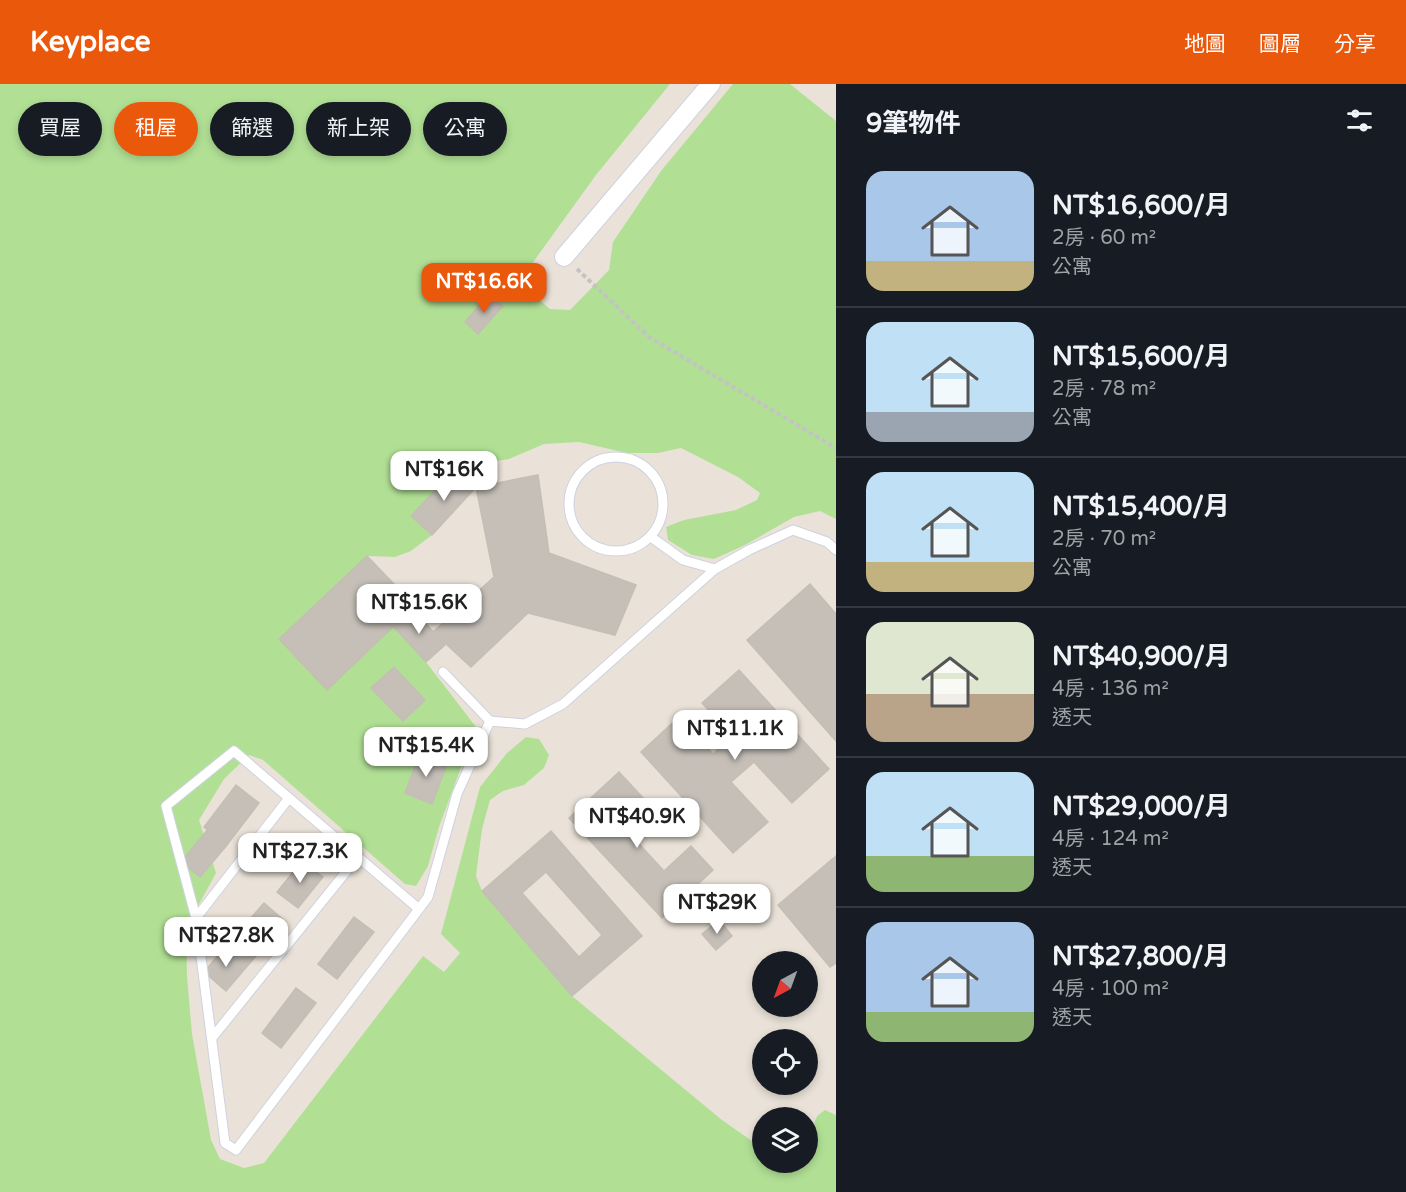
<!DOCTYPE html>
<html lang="zh-TW">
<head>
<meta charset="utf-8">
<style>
	:root { --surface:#171b24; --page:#20242c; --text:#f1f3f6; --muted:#9ea1a6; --line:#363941; --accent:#ea580c }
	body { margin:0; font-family:"Varela Round","Noto Sans TC",sans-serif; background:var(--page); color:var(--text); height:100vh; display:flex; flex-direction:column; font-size:22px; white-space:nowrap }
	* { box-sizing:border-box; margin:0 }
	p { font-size:20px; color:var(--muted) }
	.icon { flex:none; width:33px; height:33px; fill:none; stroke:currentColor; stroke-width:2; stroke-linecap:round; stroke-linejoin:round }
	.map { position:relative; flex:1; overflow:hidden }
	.details { display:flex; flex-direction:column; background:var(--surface); width:570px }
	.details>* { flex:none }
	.guide { position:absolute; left:18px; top:18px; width:570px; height:54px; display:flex; gap:12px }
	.needle { width:39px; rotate:221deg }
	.controls { position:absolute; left:752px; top:867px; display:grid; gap:12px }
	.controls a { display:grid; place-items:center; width:66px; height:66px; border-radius:50%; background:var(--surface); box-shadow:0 3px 9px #0003; font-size:30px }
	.price { position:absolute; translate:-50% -51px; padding:0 14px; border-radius:12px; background:#fff; color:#222; font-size:20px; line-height:39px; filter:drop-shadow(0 2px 3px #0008) }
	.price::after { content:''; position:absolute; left:50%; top:36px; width:18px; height:14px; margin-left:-9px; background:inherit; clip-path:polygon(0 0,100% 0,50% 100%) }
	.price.on { background:var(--accent); color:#fff }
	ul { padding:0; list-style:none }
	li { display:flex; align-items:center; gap:18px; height:150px; padding:0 30px }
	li+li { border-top:2px solid var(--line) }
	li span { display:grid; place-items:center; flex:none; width:168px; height:120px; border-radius:18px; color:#555 }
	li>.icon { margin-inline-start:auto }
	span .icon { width:72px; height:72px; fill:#fffc; stroke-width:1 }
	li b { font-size:26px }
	h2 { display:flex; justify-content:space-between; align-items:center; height:72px; padding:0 30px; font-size:26px }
	.chip { padding:0 21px; border-radius:27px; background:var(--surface); box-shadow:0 3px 9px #0003; font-size:21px; line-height:54px }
	.chip.on { background:var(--accent); color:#fff }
	header { display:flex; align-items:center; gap:36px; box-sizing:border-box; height:84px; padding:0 30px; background:var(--accent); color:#fff }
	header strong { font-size:28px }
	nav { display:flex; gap:33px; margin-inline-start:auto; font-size:21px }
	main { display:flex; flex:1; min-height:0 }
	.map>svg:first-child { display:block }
</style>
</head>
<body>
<header>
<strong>Keyplace</strong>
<nav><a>地圖</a><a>圖層</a><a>分享</a></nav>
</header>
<main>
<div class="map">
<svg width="836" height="1108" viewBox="0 0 836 1108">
	<rect width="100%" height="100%" fill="#eae2d8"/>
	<!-- green -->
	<path fill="#b1e095" d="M0 0H670L596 91 531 181 537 214 550 225 570 226 609 186 613 158 661 87 733 0H790L836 37V435L820 427 794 433 745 461 714 475 692 471 668 456 666 443 684 436 736 426 757 416 760 409 738 393 681 364 658 369H627L579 358 544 360 509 375 456 384 411 432 432 451 411 467 395 473 367 472 280 555 393 542 426 578 476 643 439 743 428 782 416 802 405 800 263 676 249 671 224 695 199 736 216 789 186 844 187 893 192 950 211 1056 220 1075 244 1084 264 1079 423 872 444 888 460 869 441 850 480 703 507 669 526 653 539 655 549 671 544 684 524 701 503 707 490 716 482 745 476 792 482 807 572 912 722 1036 762 1064V1078H788L791 1080 793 1079 807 1078V1059L817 1032 825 1026 836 1031V1108H0Z"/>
	<!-- building -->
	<g fill="#c5bfb8" stroke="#c5beb3" stroke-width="1.5" fill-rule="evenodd">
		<path d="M489 210 503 222 478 250 465 238Z"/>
		<path d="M456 384 476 403 432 451 411 432Z"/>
		<path d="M538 391 549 469 636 501 615 551 528 529 471 583 433 548 494 493 476 403Z"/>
		<path d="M367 472 415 522 327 606 279 555Z"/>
		<path d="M810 500 836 530V657L747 556Z"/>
		<path d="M412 524 445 561 426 578 393 542Z"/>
		<path d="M394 583 425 616 403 637 371 604Z"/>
		<path d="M739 586 829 685 792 719 754 678 731 698 768 738 733 769 641 668 679 633 713 670 733 652 702 619Z"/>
		<path d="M420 669 447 680 432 720 405 709Z"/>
		<path d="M619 688 643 714 618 737 664 787 691 762 713 786 662 834 569 734Z"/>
		<path d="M236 701 259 719 227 761 204 743Z"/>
		<path d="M208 745 227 761 200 793 181 778Z"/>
		<path d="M551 747 642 852 572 912 482 807ZM546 788 602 851 579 873 522 809Z"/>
		<path d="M836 772V879L830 883 778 821Z"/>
		<path d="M302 777 323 793 298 824 277 808Z"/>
		<path d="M264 819 286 838 249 880 227 861Z"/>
		<path d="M354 833 374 848 337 895 318 880Z"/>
		<path d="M719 836 732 852 716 866 702 850Z"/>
		<path d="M227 861 249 880 226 907 204 888Z"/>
		<path d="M296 904 316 919 281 964 262 949Z"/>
	</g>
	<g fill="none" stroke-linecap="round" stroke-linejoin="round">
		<defs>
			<g id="lane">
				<circle cx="616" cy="420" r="47"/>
				<path d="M651 453 683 476 715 485 749 466 793 446 827 458 836 466"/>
				<path d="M443 588 490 637"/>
				<path d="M419 825 234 667 166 722 196 834 225 1059 236 1066 419 825 428 813 457 710 490 637 525 640 563 620 715 485"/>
				<path d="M196 834 289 714"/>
				<path d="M212 954 358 773"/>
			</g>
			<path id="street" d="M564 173 711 0"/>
		</defs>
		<!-- lane casing -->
		<use href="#lane" stroke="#ced2e0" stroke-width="11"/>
		<!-- street casing -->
		<use href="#street" stroke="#ced2e0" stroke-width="20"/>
		<!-- path -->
		<path stroke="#c3c3c3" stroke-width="4" stroke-dasharray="4.5 3" stroke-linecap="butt" d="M577 185 649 253 836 364"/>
		<!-- lane -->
		<use href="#lane" stroke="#fff" stroke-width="9"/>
		<!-- street -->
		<use href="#street" stroke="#fff" stroke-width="18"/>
	</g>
</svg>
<div class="controls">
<a><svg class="needle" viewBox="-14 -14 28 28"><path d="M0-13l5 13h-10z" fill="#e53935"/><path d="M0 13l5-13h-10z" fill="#9ea1a6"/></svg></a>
<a><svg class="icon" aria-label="locate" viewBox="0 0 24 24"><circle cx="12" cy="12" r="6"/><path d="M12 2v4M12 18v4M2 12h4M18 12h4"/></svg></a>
<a><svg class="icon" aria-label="layers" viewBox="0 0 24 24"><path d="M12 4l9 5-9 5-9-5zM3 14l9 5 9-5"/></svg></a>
</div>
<b class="price on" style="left:484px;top:230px">NT$16.6K</b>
<b class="price" style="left:444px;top:418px">NT$16K</b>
<b class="price" style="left:419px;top:551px">NT$15.6K</b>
<b class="price" style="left:735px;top:677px">NT$11.1K</b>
<b class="price" style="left:426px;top:694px">NT$15.4K</b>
<b class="price" style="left:637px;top:765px">NT$40.9K</b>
<b class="price" style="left:300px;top:800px">NT$27.3K</b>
<b class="price" style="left:717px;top:851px">NT$29K</b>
<b class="price" style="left:226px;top:884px">NT$27.8K</b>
<div class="guide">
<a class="chip">買屋</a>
<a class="chip on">租屋</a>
<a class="chip">篩選</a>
<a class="chip">新上架</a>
<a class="chip">公寓</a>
</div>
</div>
<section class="details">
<h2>9筆物件<svg class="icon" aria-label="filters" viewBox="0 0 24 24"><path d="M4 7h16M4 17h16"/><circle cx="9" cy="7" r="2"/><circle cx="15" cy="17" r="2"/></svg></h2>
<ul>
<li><span style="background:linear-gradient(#a9c7e8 75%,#c2b280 0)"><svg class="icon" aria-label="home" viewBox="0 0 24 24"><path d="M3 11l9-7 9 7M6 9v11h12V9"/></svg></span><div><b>NT$16,600/月</b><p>2房 · 60 m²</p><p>公寓</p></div></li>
<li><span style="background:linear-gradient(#bfe0f5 75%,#9aa5b1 0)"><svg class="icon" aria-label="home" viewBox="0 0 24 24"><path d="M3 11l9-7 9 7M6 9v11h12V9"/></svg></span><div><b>NT$15,600/月</b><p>2房 · 78 m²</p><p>公寓</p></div></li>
<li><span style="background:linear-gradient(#bfe0f5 75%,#c2b280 0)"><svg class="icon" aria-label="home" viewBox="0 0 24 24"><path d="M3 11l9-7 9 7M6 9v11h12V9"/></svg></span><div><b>NT$15,400/月</b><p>2房 · 70 m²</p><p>公寓</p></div></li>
<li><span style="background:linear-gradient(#dfe7d0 60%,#b9a48a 0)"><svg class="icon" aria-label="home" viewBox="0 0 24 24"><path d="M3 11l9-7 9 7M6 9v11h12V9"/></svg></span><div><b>NT$40,900/月</b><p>4房 · 136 m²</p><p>透天</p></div></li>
<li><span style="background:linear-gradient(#bfe0f5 70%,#8fb573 0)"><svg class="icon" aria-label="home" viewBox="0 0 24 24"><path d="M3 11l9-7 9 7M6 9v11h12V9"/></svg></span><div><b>NT$29,000/月</b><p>4房 · 124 m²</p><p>透天</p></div></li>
<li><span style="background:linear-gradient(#a9c7e8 75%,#8fb573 0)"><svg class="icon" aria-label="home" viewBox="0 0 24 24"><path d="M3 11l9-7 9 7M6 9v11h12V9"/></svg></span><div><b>NT$27,800/月</b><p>4房 · 100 m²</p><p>透天</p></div></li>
</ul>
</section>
</main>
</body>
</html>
